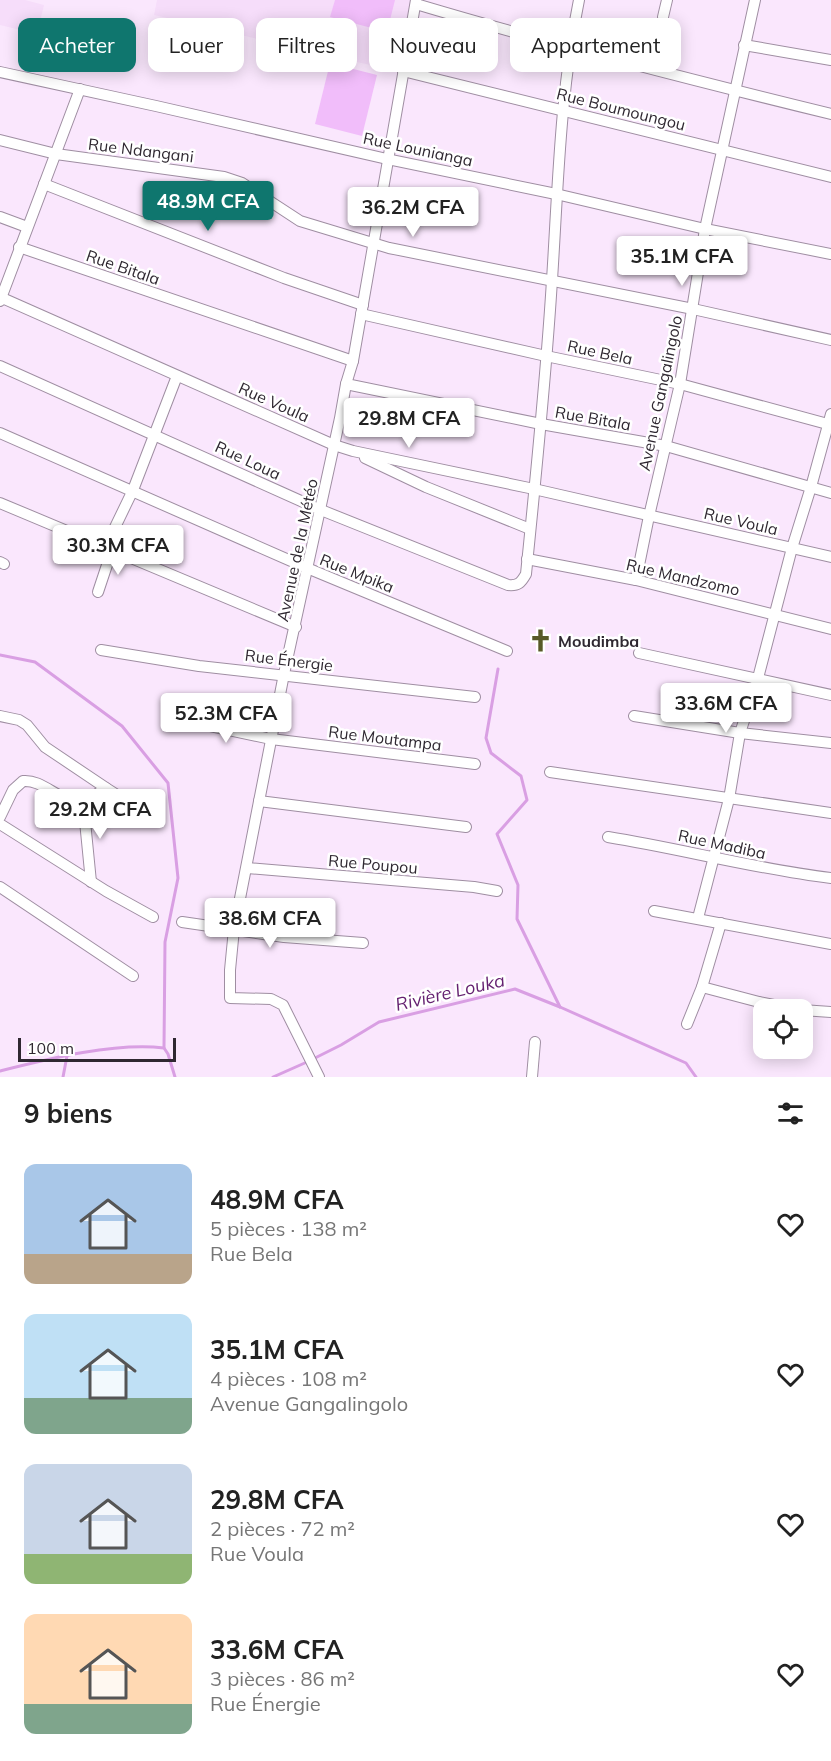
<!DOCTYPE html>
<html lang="fr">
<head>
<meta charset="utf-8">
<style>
	:root { --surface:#fff; --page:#f6f6f6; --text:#222; --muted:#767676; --accent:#0f766e }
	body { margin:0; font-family:Mulish,sans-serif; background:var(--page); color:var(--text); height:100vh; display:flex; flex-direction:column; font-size:22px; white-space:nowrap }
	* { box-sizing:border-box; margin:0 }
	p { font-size:20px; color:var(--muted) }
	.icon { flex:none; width:33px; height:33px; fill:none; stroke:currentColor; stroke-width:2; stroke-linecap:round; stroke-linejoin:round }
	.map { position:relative; height:1077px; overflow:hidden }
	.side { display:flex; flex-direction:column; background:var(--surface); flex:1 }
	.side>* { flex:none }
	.banner { position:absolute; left:18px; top:18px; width:795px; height:54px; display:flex; gap:12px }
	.buttons { position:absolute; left:753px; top:999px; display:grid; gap:12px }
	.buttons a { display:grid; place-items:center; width:60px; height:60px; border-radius:12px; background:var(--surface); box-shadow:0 3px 15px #0003; font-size:30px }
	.scale { position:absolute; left:18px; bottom:15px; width:158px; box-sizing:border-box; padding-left:6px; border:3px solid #2f2831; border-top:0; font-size:16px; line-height:21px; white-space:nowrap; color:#2f2831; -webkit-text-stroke:4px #fff; paint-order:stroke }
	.price { position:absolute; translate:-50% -51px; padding:0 14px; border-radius:6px; background:#fff; color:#222; font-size:20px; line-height:39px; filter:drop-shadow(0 2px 3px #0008) }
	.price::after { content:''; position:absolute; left:50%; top:36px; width:18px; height:14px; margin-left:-9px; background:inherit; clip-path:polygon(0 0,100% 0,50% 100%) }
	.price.selected { background:var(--accent); color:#fff }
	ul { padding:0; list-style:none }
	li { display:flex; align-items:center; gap:18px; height:150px; padding:0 24px }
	li span { display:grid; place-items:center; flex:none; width:168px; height:120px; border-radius:12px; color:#555 }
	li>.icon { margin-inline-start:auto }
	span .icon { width:72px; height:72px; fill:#fffc; stroke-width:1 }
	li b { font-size:26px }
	h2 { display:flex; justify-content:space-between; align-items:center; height:72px; padding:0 24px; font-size:26px }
	.pill { padding:0 21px; border-radius:12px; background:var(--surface); box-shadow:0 3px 15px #0003; font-size:21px; line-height:54px }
	.pill.selected { background:var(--accent); color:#fff }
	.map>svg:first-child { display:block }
</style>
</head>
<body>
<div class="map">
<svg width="831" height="1077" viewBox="0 0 831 1077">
	<rect width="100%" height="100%" fill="#fae7fd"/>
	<!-- built -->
	<g fill="#f6ddfa">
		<path d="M0 0H25L44 5 37 34 0 25Z"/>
		<path d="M157 0H412L396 71 154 15Z"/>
	</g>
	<!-- green -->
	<g fill="#f1bdfa">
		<path d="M335 0H395L387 32 330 17Z"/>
		<path d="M330 63 377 75 362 136 315 124Z"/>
	</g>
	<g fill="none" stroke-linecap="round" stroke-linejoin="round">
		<!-- stream -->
		<g stroke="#d99fe3" stroke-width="3">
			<path d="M0 655 35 662 122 726 168 783 178 878 165 942 164 1048"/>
			<path d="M498 669 486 738 491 753 521 776 527 800 497 834 518 885 517 919 560 1007"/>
			<path d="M313 1059 341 1045 379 1022 515 989 560 1007 686 1063 696 1077"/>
			<path d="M0 1071C48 1059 115 1042 164 1048L168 1054 175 1077"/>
			<path d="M63 1077 67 1056"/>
			<path d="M273 1077 307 1062"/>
		</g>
		<defs>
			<g id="minor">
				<path d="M416 4C553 45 692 80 831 114"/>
				<path d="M663 17 667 0"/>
				<path d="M744 45 831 60"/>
				<path d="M403 71 831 177"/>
				<path d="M0 72 156 106 387 159 556 194 705 229 831 254"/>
				<path d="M0 140 56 154 224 177 242 183 300 221 389 248 693 309 831 340"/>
				<path d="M44 184 284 278 363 305"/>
				<path d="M0 217 27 227"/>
				<path d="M19 247 353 361"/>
				<path d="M0 297 334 445 353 451 534 489 831 557"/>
				<path d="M0 301 80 89"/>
				<path d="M361 314 546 356 680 384 831 425"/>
				<path d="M0 366 321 510 508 585C518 586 521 583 526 574 536 476 546 378 552 280 558 187 560 92 579 0"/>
				<path d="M346 384 541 424 666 446 831 493"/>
				<path d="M0 433 307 568 507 651"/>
				<path d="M365 458 426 487 530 529"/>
				<path d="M0 503 296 627"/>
				<path d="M105 548 133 490 177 376"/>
				<path d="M527 559 636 580 831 629"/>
				<path d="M0 562 4 564"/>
				<path d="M636 580 649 516 680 384 705 229 755 0"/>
				<path d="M98 592 112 550"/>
				<path d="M101 650 199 666 475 697"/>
				<path d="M639 653 831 695"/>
				<path d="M0 716 19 720 27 725 45 747 106 788 153 818"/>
				<path d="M634 716 740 733 831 743"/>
				<path d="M186 721 271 739 475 764"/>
				<path d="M550 772 831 813"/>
				<path d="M83 801 91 882"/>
				<path d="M259 801 466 827"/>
				<path d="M0 817 13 790 23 781C45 779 61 806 85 800 92 799 99 792 106 788"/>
				<path d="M0 824 106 891 153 917"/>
				<path d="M608 837C683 849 755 869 831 878"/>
				<path d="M247 868 474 887 497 891"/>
				<path d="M0 887 133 976"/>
				<path d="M654 911 831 944"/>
				<path d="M698 918 729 799 740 733 758 678 792 548 811 487 831 414"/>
				<path d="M182 922 284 937 363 943"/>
				<path d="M702 987 759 1002 799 1010"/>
				<path d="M802 1010 831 1012"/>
				<path d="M687 1024 702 987 721 923"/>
				<path d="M319 1077 283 1005 271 999 230 998V970L234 929 284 674 340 418 346 384 353 361 416 0"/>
				<path d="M532 1077 535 1042"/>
			</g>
		</defs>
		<!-- minor casing -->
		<use href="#minor" stroke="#9f8ea2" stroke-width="12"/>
		<!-- minor -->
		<use href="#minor" stroke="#fff" stroke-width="10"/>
	</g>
	<!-- icons -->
	<defs>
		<symbol id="church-bare" viewBox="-9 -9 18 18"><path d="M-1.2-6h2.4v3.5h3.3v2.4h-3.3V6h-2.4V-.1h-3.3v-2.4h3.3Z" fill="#585a28" stroke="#fff" stroke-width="2.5" paint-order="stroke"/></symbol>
	</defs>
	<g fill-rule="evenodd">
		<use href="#church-bare" x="524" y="624" width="33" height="33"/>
	</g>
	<g text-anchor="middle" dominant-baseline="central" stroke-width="5" stroke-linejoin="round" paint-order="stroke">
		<!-- street labels -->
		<g font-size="16" fill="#2f2831" stroke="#fff">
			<text transform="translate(621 109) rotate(14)">Rue Boumoungou</text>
			<text transform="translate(418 149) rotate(12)">Rue Lounianga</text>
			<text transform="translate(141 150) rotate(7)">Rue Ndangani</text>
			<text transform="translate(123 267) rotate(19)">Rue Bitala</text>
			<text transform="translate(600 352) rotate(12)">Rue Bela</text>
			<text transform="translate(660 393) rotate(-78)">Avenue Gangalingolo</text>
			<text transform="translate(274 402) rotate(24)">Rue Voula</text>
			<text transform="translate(593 418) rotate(10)">Rue Bitala</text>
			<text transform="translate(248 460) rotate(25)">Rue Loua</text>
			<text transform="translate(741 521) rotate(13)">Rue Voula</text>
			<text transform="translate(297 550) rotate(-78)">Avenue de la Météo</text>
			<text transform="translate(357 573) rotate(22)">Rue Mpika</text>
			<text transform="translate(683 577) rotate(13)">Rue Mandzomo</text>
			<text transform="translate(289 660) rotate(7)">Rue Énergie</text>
			<text transform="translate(385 738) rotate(7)">Rue Moutampa</text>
			<text transform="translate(722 844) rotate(12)">Rue Madiba</text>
			<text transform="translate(373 864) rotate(5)">Rue Poupou</text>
		</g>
		<!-- poi labels -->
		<g font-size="16" font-weight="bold" fill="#2f2831" stroke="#fff" text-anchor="start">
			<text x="558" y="641">Moudimba</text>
		</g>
		<!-- water labels -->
		<g font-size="18" font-style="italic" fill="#652171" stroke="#fff">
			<text transform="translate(450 992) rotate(-13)">Rivière Louka</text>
		</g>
	</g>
</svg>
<div class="buttons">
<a><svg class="icon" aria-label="locate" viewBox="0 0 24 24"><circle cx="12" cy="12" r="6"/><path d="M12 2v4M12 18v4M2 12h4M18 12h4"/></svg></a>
</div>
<div class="scale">100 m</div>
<b class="price selected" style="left:208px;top:232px">48.9M CFA</b>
<b class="price" style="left:413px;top:238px">36.2M CFA</b>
<b class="price" style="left:682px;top:287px">35.1M CFA</b>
<b class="price" style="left:409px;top:449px">29.8M CFA</b>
<b class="price" style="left:118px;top:576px">30.3M CFA</b>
<b class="price" style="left:726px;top:734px">33.6M CFA</b>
<b class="price" style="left:226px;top:744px">52.3M CFA</b>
<b class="price" style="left:100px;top:840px">29.2M CFA</b>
<b class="price" style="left:270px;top:949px">38.6M CFA</b>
<div class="banner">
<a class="pill selected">Acheter</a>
<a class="pill">Louer</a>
<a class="pill">Filtres</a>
<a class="pill">Nouveau</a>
<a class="pill">Appartement</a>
</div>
</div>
<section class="side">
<h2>9 biens<svg class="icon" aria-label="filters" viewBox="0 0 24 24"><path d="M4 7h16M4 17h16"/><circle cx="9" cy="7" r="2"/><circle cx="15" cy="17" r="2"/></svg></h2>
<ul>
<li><span style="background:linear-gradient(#a9c7e8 75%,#b9a48a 0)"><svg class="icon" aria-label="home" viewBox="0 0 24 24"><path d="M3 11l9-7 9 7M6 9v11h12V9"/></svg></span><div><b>48.9M CFA</b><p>5 pièces · 138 m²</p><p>Rue Bela</p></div><svg class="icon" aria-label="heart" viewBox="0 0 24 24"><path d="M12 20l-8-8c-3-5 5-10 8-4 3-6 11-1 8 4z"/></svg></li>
<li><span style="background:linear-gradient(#bfe0f5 70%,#7fa58c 0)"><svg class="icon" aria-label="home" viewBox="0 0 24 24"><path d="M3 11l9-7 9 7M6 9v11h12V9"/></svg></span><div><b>35.1M CFA</b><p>4 pièces · 108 m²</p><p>Avenue Gangalingolo</p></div><svg class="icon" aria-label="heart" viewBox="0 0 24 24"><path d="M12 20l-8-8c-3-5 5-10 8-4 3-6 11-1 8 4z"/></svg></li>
<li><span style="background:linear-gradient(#c9d6e8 75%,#8fb573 0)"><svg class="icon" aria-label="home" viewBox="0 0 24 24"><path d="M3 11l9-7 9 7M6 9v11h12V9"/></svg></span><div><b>29.8M CFA</b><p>2 pièces · 72 m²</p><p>Rue Voula</p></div><svg class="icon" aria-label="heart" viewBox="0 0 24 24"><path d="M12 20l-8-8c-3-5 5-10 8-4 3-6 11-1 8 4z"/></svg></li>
<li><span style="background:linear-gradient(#ffd9b3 75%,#7fa58c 0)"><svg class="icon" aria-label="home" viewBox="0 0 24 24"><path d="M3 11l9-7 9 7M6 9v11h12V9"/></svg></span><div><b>33.6M CFA</b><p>3 pièces · 86 m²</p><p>Rue Énergie</p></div><svg class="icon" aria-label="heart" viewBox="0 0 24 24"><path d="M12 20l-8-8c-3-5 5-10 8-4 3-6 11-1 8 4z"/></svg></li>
</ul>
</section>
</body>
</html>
